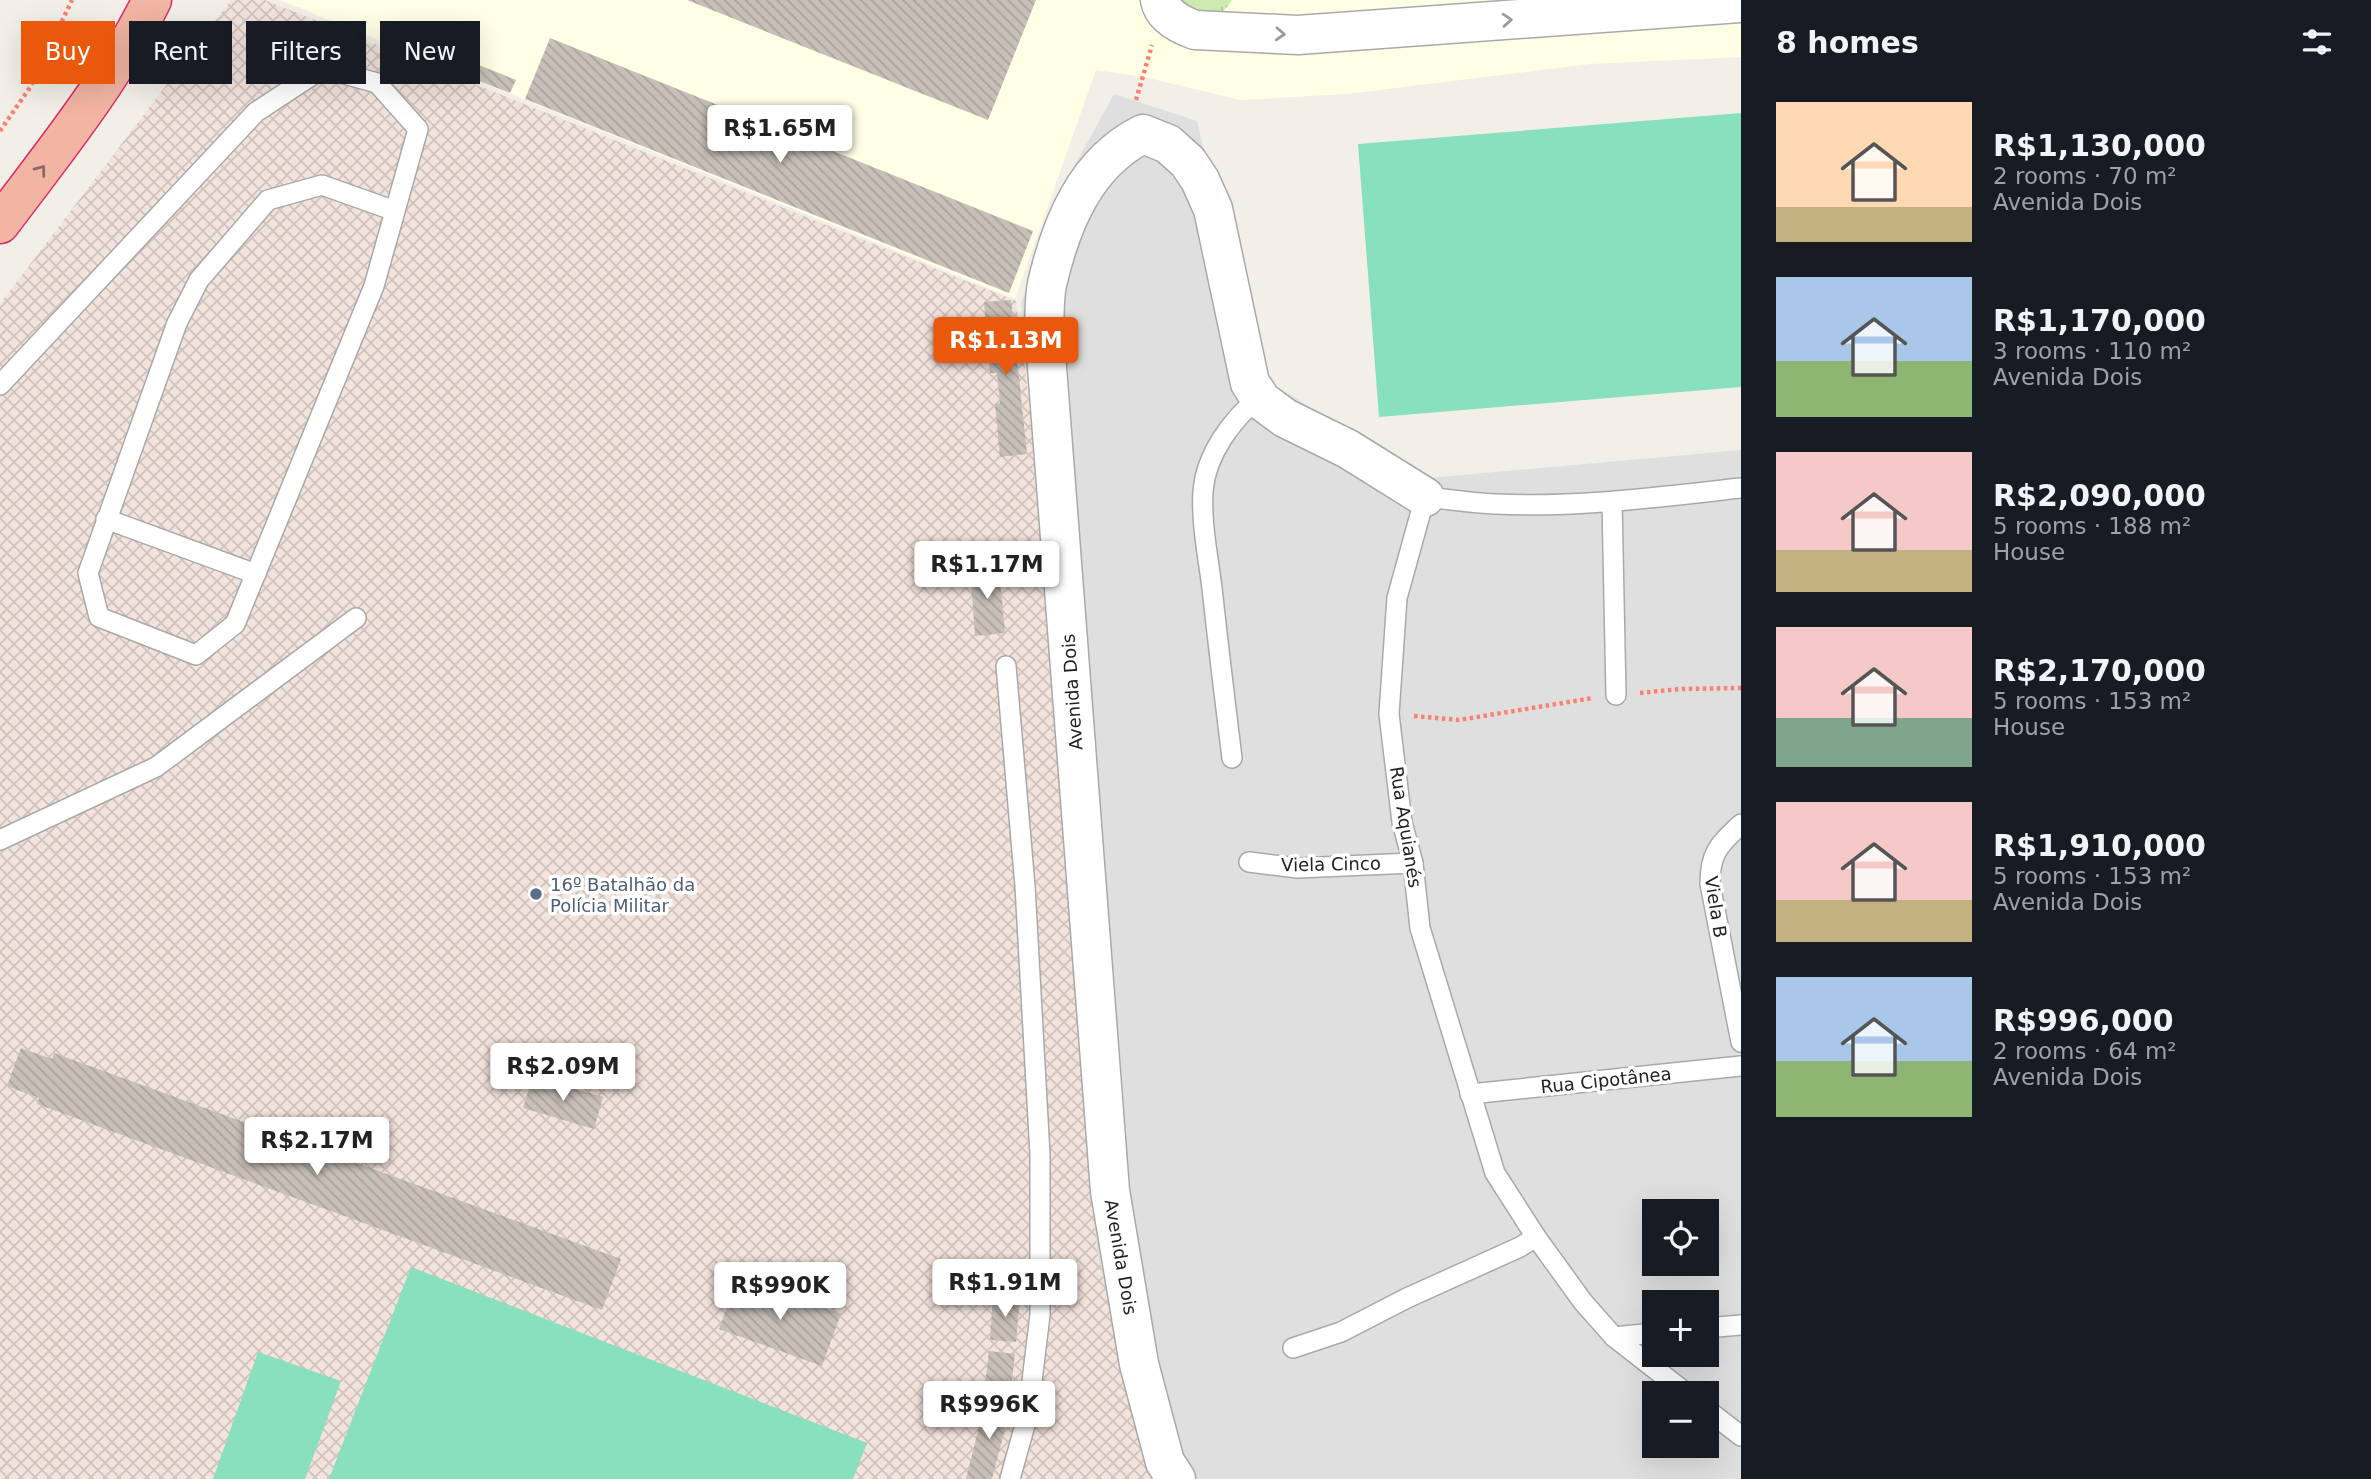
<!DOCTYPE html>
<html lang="en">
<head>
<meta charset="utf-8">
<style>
	:root { --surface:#171b24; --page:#20242c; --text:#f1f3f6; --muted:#9ea1a6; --accent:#ea580c }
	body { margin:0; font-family:"DejaVu Sans",sans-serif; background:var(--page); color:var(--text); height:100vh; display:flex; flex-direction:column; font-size:26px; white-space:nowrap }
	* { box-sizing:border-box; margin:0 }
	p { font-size:23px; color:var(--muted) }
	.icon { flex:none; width:38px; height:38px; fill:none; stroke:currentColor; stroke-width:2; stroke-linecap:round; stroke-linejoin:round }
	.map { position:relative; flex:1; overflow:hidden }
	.drawer { display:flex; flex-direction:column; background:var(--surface); width:630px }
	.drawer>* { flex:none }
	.top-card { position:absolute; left:21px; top:21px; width:665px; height:63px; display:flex; gap:14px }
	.tools { position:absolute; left:1642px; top:1199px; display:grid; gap:14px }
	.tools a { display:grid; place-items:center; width:77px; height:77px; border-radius:0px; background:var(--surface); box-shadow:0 7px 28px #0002; font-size:35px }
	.price { position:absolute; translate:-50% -60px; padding:0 16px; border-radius:7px; background:#fff; color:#222; font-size:23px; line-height:46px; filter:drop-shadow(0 2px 4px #0008) }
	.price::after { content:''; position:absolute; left:50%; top:42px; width:21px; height:16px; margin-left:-10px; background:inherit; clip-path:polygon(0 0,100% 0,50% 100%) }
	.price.current { background:var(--accent); color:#fff }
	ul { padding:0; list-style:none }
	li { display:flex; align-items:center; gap:21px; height:175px; padding:0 35px }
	li span { display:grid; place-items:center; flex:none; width:196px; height:140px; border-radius:0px; color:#555 }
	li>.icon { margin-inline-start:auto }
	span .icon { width:84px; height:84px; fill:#fffc; stroke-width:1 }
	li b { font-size:30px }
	h2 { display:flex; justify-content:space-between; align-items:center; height:84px; padding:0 35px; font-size:30px }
	.chip { padding:0 24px; border-radius:0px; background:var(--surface); box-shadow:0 7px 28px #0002; font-size:24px; line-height:63px }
	.chip.current { background:var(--accent); color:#fff }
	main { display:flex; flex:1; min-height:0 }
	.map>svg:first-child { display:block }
</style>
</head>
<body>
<main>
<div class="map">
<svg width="1741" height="1479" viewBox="0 0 1741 1479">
	<defs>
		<pattern id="military-cross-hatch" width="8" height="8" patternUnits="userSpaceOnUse" patternTransform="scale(1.75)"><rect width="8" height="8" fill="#f3e3dd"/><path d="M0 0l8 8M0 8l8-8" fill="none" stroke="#d0c2bd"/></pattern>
		<pattern id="grass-tufts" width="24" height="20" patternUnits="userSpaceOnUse" patternTransform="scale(1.75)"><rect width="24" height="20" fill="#cdebb0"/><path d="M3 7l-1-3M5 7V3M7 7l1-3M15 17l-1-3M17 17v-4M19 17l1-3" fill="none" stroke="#b0c997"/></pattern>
		<pattern id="building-back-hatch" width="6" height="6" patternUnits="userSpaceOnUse" patternTransform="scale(1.75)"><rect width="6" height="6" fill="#c7bfb8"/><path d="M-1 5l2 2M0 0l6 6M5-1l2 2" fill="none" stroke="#aba49e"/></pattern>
	</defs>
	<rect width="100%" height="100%" fill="#f2efe9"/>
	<!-- residential -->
	<path fill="#e0dfdf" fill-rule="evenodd" d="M1114 94 1197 121 1257 375 1428 478 1741 450V1479H1162L1136 1440 1078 1186 1054 537 1021 303 1076 163ZM1654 1211H1706V1264H1654ZM1654 1302H1706V1354H1654ZM1654 1393H1706V1446H1654Z"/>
	<!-- education -->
	<path fill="#ffffe5" d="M280 0H1741V57L1590 64 1347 94 1240 100 1144 77 1096 70 1015 299Z"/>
	<!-- military -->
	<path fill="url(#military-cross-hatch)" d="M231 0H265L1016 301 1047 537 1097 1250 1142 1452 1156 1479H0V304Z"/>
	<!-- grass -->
	<path fill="url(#grass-tufts)" d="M1168 0H1232C1225 12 1216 17 1204 21Z"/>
	<!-- pitch -->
	<g fill="#88e0be">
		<path d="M1741 113V387L1379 417 1358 144Z"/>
		<path d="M411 1267 867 1443 853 1479H329Z"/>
		<path d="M258 1352 341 1381 305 1479H213Z"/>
	</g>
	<!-- building -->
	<g fill="url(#building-back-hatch)">
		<path d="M687 0H1036L988 120Z"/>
		<path d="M399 33 516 80 510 93 393 47Z"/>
		<path d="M550 38 1033 231 1009 293 525 99Z"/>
		<path d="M1011 300 1027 454 1000 457 995 404 1000 403 997 373H990L984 302Z"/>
		<path d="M999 565 1005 633 975 636 970 568Z"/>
		<path d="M21 1048 52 1059 54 1053 621 1259 602 1310 37 1104 39 1098 7 1086Z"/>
		<path d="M533 1077 603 1097 594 1129 523 1108Z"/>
		<path d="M738 1277 841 1314 822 1366 719 1329Z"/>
		<path d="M993 1296 1020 1298 1016 1342 990 1340Z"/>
		<path d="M989 1351 1015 1354 1010 1397 984 1394Z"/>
		<path d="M986 1399 1011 1406 992 1479H966Z"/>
	</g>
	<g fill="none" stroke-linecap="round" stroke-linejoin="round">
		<defs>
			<g id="service">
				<path d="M0 385 256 112 323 68 377 83 418 129 374 286 235 624 196 655 99 617 88 573 177 323 199 280 268 200 322 185 395 211"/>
				<path d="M1612 502 1616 695"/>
				<path d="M106 519 256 574"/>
				<path d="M1006 666 1025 886 1040 1155V1315L1028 1414 1010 1479"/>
				<path d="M1232 758C1225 701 1218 644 1212 588 1208 556 1201 523 1203 491 1206 454 1232 420 1259 397"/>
				<path d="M1741 824C1719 845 1710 852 1710 884L1741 1042"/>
				<path d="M0 840 156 767 356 618"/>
				<path d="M1249 862 1298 868 1413 863"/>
				<path d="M1470 1094 1741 1066"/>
				<path d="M1706 1328 1741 1325"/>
				<path d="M1614 1337 1654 1333"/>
				<path d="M1293 1348 1341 1332 1407 1298 1520 1247 1536 1237"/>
				<path d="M1686 1393 1614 1337 1583 1302 1536 1237 1495 1173 1420 928 1413 863 1402 822 1389 714 1397 598 1425 497C1448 499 1471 503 1495 504 1577 508 1659 497 1741 488"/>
				<path d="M1706 1409 1741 1436"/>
			</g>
			<path id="minor" d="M1176 1479 1165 1462 1139 1364 1110 1191 1044 328C1045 314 1044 298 1047 284 1061 224 1085 163 1143 134L1168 144 1188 162 1200 180 1213 209 1250 383 1262 401 1285 418 1348 449 1425 497"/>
			<path id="tertiary" d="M1160 0C1163 16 1181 25 1195 30L1298 35 1741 3"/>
			<path id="trunk" d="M0 224C54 152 112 81 152 0"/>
		</defs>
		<!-- service casing -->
		<use href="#service" stroke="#a9a9a9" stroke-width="22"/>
		<!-- minor casing -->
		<use href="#minor" stroke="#a9a9a9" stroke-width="41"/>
		<!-- tertiary casing -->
		<use href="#tertiary" stroke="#a9a9a9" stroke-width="41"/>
		<!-- trunk casing -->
		<use href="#trunk" stroke="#dc2a67" stroke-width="41"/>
		<!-- path -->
		<g stroke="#fa8072" stroke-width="4.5" stroke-dasharray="3.5 3.5" stroke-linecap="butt">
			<path d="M1136 100 1152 45"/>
			<path d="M0 131 31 86 72 0"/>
			<path d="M1640 693 1680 689 1741 688"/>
			<path d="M1414 716 1459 720 1593 698"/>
		</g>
		<!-- service -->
		<use href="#service" stroke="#fff" stroke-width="19"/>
		<!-- minor -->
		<use href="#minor" stroke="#fff" stroke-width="38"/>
		<!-- tertiary -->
		<use href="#tertiary" stroke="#fff" stroke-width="38"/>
		<!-- trunk -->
		<use href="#trunk" stroke="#f2b4a3" stroke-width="38"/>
	</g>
	<!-- one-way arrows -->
	<defs><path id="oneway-chevron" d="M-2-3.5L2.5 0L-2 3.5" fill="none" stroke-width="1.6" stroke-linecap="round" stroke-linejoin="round" transform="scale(1.75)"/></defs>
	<g stroke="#9c9c9c">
		<use href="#oneway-chevron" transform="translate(1507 20) rotate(-4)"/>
		<use href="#oneway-chevron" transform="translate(1280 34) rotate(3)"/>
	</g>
	<use stroke="#8a6b62" href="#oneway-chevron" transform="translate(41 170) rotate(-53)"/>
	<!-- markers -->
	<circle fill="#5c6f8a" stroke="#fff" stroke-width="2.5" cx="536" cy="894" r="7"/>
	<g text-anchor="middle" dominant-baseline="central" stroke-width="7" stroke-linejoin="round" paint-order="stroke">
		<!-- street labels -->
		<g font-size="18" fill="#222" stroke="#fff">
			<text transform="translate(1072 692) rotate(-94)">Avenida Dois</text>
			<text transform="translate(1406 827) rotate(81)">Rua Aquianés</text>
			<text transform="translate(1331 864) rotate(-1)">Viela Cinco</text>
			<text transform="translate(1716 907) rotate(81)">Viela B</text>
			<text transform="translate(1606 1080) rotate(-6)">Rua Cipotânea</text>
			<text transform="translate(1121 1257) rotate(80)">Avenida Dois</text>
		</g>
		<!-- service labels -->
		<g font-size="18" fill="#4e5e75" stroke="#fff" text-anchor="start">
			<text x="550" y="884">16º Batalhão da<tspan x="550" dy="21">Polícia Militar</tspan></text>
		</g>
	</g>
</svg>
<div class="tools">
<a><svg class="icon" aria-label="locate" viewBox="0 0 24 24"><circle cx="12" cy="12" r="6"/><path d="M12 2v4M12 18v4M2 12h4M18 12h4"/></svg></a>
<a>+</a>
<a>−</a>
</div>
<b class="price" style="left:780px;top:165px">R$1.65M</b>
<b class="price current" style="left:1006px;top:377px">R$1.13M</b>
<b class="price" style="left:987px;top:601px">R$1.17M</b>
<b class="price" style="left:563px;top:1103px">R$2.09M</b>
<b class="price" style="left:317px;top:1177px">R$2.17M</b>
<b class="price" style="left:1005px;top:1319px">R$1.91M</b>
<b class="price" style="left:780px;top:1322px">R$990K</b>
<b class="price" style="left:989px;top:1441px">R$996K</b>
<div class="top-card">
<a class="chip current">Buy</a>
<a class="chip">Rent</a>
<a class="chip">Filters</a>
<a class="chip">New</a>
</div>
</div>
<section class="drawer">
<h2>8 homes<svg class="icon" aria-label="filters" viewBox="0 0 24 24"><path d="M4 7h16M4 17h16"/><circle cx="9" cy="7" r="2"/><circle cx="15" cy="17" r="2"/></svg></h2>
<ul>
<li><span style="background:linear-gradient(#ffd9b3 75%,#c2b280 0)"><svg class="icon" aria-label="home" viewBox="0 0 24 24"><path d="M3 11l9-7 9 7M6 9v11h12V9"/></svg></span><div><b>R$1,130,000</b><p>2 rooms · 70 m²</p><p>Avenida Dois</p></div></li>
<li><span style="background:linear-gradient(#a9c7e8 60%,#8fb573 0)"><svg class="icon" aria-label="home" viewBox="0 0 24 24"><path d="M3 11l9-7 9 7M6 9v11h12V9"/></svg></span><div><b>R$1,170,000</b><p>3 rooms · 110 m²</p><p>Avenida Dois</p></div></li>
<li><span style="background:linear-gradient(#f6c9c9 70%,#c2b280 0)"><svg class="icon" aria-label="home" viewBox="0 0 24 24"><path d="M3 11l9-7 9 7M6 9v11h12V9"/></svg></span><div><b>R$2,090,000</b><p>5 rooms · 188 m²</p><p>House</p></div></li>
<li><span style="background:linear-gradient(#f6c9c9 65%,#7fa58c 0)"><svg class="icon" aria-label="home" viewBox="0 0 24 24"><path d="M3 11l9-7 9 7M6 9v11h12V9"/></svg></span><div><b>R$2,170,000</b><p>5 rooms · 153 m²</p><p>House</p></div></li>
<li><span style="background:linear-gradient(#f6c9c9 70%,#c2b280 0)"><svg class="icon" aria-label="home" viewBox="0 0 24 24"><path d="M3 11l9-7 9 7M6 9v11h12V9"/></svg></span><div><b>R$1,910,000</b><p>5 rooms · 153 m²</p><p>Avenida Dois</p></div></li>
<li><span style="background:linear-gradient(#a9c7e8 60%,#8fb573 0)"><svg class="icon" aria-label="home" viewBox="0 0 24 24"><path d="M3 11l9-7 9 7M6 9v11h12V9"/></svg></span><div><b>R$996,000</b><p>2 rooms · 64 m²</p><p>Avenida Dois</p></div></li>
</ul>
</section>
</main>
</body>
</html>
